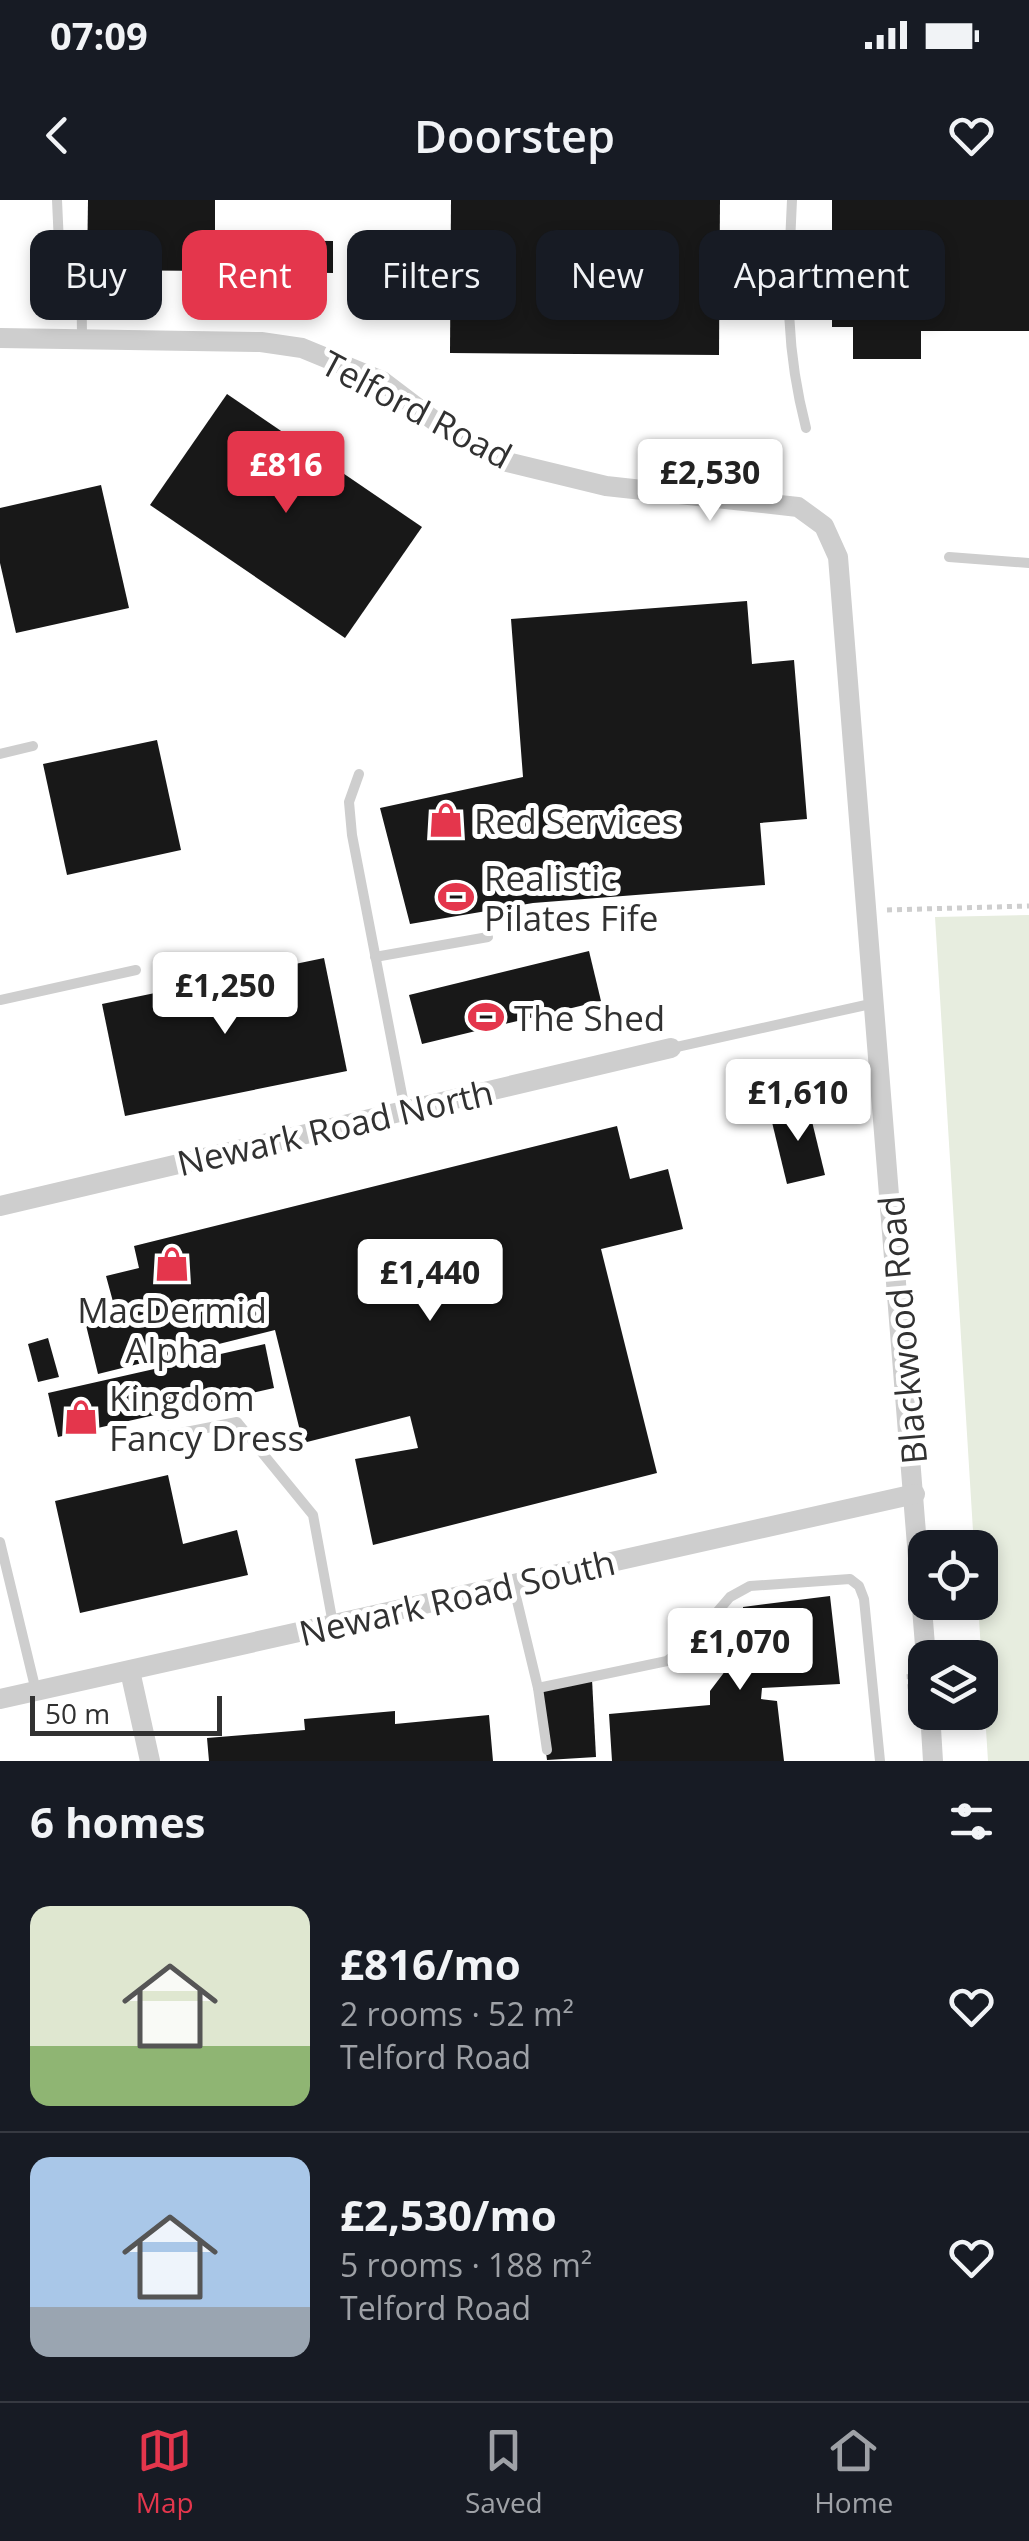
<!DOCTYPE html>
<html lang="en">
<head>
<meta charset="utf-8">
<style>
	:root { --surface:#171b24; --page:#242831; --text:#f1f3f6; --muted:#9ea1a6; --line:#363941; --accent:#e4364c }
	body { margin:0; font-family:"Open Sans",sans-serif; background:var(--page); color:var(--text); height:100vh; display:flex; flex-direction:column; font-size:38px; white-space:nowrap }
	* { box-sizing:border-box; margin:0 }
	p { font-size:32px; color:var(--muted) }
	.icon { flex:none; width:55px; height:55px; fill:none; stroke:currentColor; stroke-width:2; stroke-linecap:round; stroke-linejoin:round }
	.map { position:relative; height:1561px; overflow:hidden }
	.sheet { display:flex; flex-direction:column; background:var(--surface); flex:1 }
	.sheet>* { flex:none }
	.banner { position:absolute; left:30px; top:30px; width:970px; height:90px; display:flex; gap:20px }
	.buttons { position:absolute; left:908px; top:1330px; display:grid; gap:20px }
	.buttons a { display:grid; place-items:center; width:90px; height:90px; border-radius:20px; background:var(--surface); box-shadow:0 5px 15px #0003; font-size:50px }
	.scale { position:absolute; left:30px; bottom:25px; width:192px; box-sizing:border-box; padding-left:10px; border:5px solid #313131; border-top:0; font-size:28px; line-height:35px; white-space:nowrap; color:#313131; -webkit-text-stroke:8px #fff; paint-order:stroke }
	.price { position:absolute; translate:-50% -85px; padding:0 22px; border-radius:10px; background:#fff; color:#222; font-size:32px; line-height:65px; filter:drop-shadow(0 2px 5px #0008) }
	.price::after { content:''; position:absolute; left:50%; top:60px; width:30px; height:22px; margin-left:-15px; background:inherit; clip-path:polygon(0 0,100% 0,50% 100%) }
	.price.on { background:var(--accent); color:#fff }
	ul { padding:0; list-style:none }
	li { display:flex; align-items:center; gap:30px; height:250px; padding:0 30px }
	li+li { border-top:2px solid var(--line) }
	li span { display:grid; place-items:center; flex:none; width:280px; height:200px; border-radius:20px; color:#555 }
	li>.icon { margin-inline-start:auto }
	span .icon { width:120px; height:120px; fill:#fffc; stroke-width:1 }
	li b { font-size:42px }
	h2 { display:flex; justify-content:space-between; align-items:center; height:120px; padding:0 30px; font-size:42px }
	.pill { padding:0 35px; border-radius:20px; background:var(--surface); box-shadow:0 5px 15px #0003; font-size:35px; line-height:90px }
	.pill.on { background:var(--accent); color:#fff }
	.status { display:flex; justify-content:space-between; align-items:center; height:70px; padding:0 50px; background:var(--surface); direction:ltr }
	.status svg { height:28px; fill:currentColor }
	header { display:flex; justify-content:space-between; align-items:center; height:130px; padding:0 30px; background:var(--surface); font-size:45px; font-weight:600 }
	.tab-bar { display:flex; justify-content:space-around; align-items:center; height:140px; border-top:2px solid var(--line); background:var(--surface); font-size:28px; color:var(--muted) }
	.tab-bar a { display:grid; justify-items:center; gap:5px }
	.tab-bar .on { color:var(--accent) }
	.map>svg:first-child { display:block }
</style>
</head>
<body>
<div class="status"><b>07:09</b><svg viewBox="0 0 49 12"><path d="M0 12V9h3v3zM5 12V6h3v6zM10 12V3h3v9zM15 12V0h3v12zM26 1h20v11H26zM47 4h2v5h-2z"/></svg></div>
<header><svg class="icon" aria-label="back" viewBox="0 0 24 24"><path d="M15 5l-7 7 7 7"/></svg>Doorstep<svg class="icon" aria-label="heart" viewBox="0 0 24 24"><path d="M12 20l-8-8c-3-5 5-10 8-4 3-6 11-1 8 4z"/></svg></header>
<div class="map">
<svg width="1029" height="1561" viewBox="0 0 1029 1561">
	<rect width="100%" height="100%" fill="#fff"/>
	<!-- green -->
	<path fill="#e7eddf" d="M1029 715V1561H988L978 1403 980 1348 974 1347 935 717Z"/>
	<!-- building -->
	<g fill="#181818">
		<path d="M88 0H215V71L87 70Z"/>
		<path d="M451 0H720L719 155 450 153Z"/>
		<path d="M832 0H1029V131H921V159H853V127H832Z"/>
		<path d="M243 40 333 41V73L243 72Z"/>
		<path d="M227 194 422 327 345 438 150 305Z"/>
		<path d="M101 285 129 408 16 433 0 363V308Z"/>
		<path d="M747 401 752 464 794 460 807 619 760 623 765 685 533 703 410 724 380 608 523 577 511 419Z"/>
		<path d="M157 540 181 650 67 675 43 564Z"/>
		<path d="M589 751 601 801 422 844 409 795Z"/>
		<path d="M324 758 347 871 125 916 102 804Z"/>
		<path d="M808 905 825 975 787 984 770 914Z"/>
		<path d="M617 926 630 979 668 969 683 1029 601 1049 657 1273 373 1345 355 1259 418 1248 410 1216 303 1243 275 1130 98 1174 84 1117 115 1109 106 1076 139 1068 134 1046Z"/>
		<path d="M48 1138 59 1177 38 1182 28 1144Z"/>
		<path d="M265 1144 274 1188 58 1237 48 1193Z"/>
		<path d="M168 1275 183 1344 237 1330 248 1375 80 1413 55 1301Z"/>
		<path d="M830 1396 840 1484 762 1488 761 1499 777 1501 784 1561H612L609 1514 710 1505V1491L732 1462H744L743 1407Z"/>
		<path d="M592 1479 596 1557 547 1560 538 1488Z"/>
		<path d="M395 1511V1524L489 1515 493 1561H209L207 1538 305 1530 304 1519Z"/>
	</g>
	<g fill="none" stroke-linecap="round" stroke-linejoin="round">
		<!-- path -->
		<g stroke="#cecece" stroke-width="5" stroke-dasharray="5 5" stroke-linecap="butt">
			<path d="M887 710 1029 706"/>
			<path d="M909 1474 911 1498"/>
		</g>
		<!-- service -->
		<g stroke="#cecece" stroke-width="10">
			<path d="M57 0 59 44H81L82 137"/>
			<path d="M792 0C788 87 784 142 806 228"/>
			<path d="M949 357 1029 363"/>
			<path d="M0 554 33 546"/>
			<path d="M359 574 349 602 352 635 405 910"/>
			<path d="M375 757 488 737"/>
			<path d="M0 800 136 770"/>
			<path d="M672 848 875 803"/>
			<path d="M130 1243 237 1222 313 1315 333 1424"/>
			<path d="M0 1342 36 1491"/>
			<path d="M513 1384 538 1488 667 1461 692 1441 730 1397 750 1386 850 1379 859 1386 864 1399 880 1561"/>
			<path d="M538 1488 547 1550"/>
		</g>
		<!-- minor -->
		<g stroke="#cecece" stroke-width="20">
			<path d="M0 138 261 142 302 148 382 181 436 222 499 260 606 286 798 307 824 326 838 357 926 1458"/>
			<path d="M0 1006 671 848"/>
			<path d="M130 1471 150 1561"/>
			<path d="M0 1499 915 1294"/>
			<path d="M930 1512 933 1561"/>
		</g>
	</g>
	<!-- icons -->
	<defs>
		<symbol id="shop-bare" viewBox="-9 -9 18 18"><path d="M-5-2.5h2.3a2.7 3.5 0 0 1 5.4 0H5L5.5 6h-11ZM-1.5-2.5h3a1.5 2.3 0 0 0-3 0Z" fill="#e4364c" stroke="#fff" stroke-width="2.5" paint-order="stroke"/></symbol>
		<symbol id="stadium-bare" viewBox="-9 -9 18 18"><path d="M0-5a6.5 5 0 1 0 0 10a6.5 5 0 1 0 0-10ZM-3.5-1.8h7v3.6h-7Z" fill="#e4364c" stroke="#fff" stroke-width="2.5" paint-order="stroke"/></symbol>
	</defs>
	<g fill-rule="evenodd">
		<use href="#shop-bare" x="421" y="595" width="50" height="50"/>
		<use href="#stadium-bare" x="431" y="672" width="50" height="50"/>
		<use href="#stadium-bare" x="461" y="792" width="50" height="50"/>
		<use href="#shop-bare" x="147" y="1039" width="50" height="50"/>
		<use href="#shop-bare" x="56" y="1192" width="50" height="50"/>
	</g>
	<g text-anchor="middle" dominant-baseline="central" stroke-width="10" stroke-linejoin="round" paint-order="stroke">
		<!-- street labels -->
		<g font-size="35" fill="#313131" stroke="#fff">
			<text transform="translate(417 209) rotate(28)">Telford Road</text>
			<text transform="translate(335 927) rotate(-13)">Newark Road North</text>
			<text transform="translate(902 1130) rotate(-95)">Blackwood Road</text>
			<text transform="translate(457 1397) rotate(-13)">Newark Road South</text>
		</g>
		<!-- poi labels -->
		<g font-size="35" fill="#313131" stroke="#fff" text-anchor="start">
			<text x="474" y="620">Red Services</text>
			<text x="484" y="677">Realistic<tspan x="484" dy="40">Pilates Fife</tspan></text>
			<text x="514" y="817">The Shed</text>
			<text x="172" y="1109" text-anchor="middle">MacDermid<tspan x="172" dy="40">Alpha</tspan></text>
			<text x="109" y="1197">Kingdom<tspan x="109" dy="40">Fancy Dress</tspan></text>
		</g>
	</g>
</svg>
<div class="buttons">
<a><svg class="icon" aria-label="locate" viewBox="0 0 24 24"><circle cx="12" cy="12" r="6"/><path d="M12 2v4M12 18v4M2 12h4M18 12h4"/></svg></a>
<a><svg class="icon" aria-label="layers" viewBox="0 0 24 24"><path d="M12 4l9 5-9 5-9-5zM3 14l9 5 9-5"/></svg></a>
</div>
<div class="scale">50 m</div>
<b class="price on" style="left:286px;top:316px">£816</b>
<b class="price" style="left:710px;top:324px">£2,530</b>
<b class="price" style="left:225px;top:837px">£1,250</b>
<b class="price" style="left:798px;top:944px">£1,610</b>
<b class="price" style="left:430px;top:1124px">£1,440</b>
<b class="price" style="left:740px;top:1493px">£1,070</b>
<div class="banner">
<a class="pill">Buy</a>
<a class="pill on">Rent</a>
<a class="pill">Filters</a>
<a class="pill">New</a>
<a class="pill">Apartment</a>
</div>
</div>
<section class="sheet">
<h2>6 homes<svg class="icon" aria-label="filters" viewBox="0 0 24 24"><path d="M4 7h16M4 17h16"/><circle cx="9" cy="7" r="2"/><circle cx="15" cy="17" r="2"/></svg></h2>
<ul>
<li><span style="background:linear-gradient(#dfe7d0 70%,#8fb573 0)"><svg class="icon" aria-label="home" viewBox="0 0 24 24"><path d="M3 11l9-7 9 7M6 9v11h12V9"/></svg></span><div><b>£816/mo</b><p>2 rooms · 52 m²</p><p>Telford Road</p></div><svg class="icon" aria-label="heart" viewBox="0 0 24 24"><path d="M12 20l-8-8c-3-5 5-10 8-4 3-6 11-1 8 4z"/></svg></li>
<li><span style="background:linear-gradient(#a9c7e8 75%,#9aa5b1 0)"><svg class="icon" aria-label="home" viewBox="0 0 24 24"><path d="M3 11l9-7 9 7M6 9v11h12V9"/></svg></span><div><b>£2,530/mo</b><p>5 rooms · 188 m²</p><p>Telford Road</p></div><svg class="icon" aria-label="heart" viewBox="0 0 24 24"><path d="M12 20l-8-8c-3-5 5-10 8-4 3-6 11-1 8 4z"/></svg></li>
</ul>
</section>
<nav class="tab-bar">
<a class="on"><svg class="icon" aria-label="map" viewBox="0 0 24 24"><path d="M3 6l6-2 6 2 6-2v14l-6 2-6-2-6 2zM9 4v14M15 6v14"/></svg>Map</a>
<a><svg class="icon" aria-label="saved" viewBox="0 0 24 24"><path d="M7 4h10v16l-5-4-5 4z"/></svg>Saved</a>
<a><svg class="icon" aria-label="home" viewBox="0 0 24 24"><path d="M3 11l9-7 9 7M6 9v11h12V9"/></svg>Home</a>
</nav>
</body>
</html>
